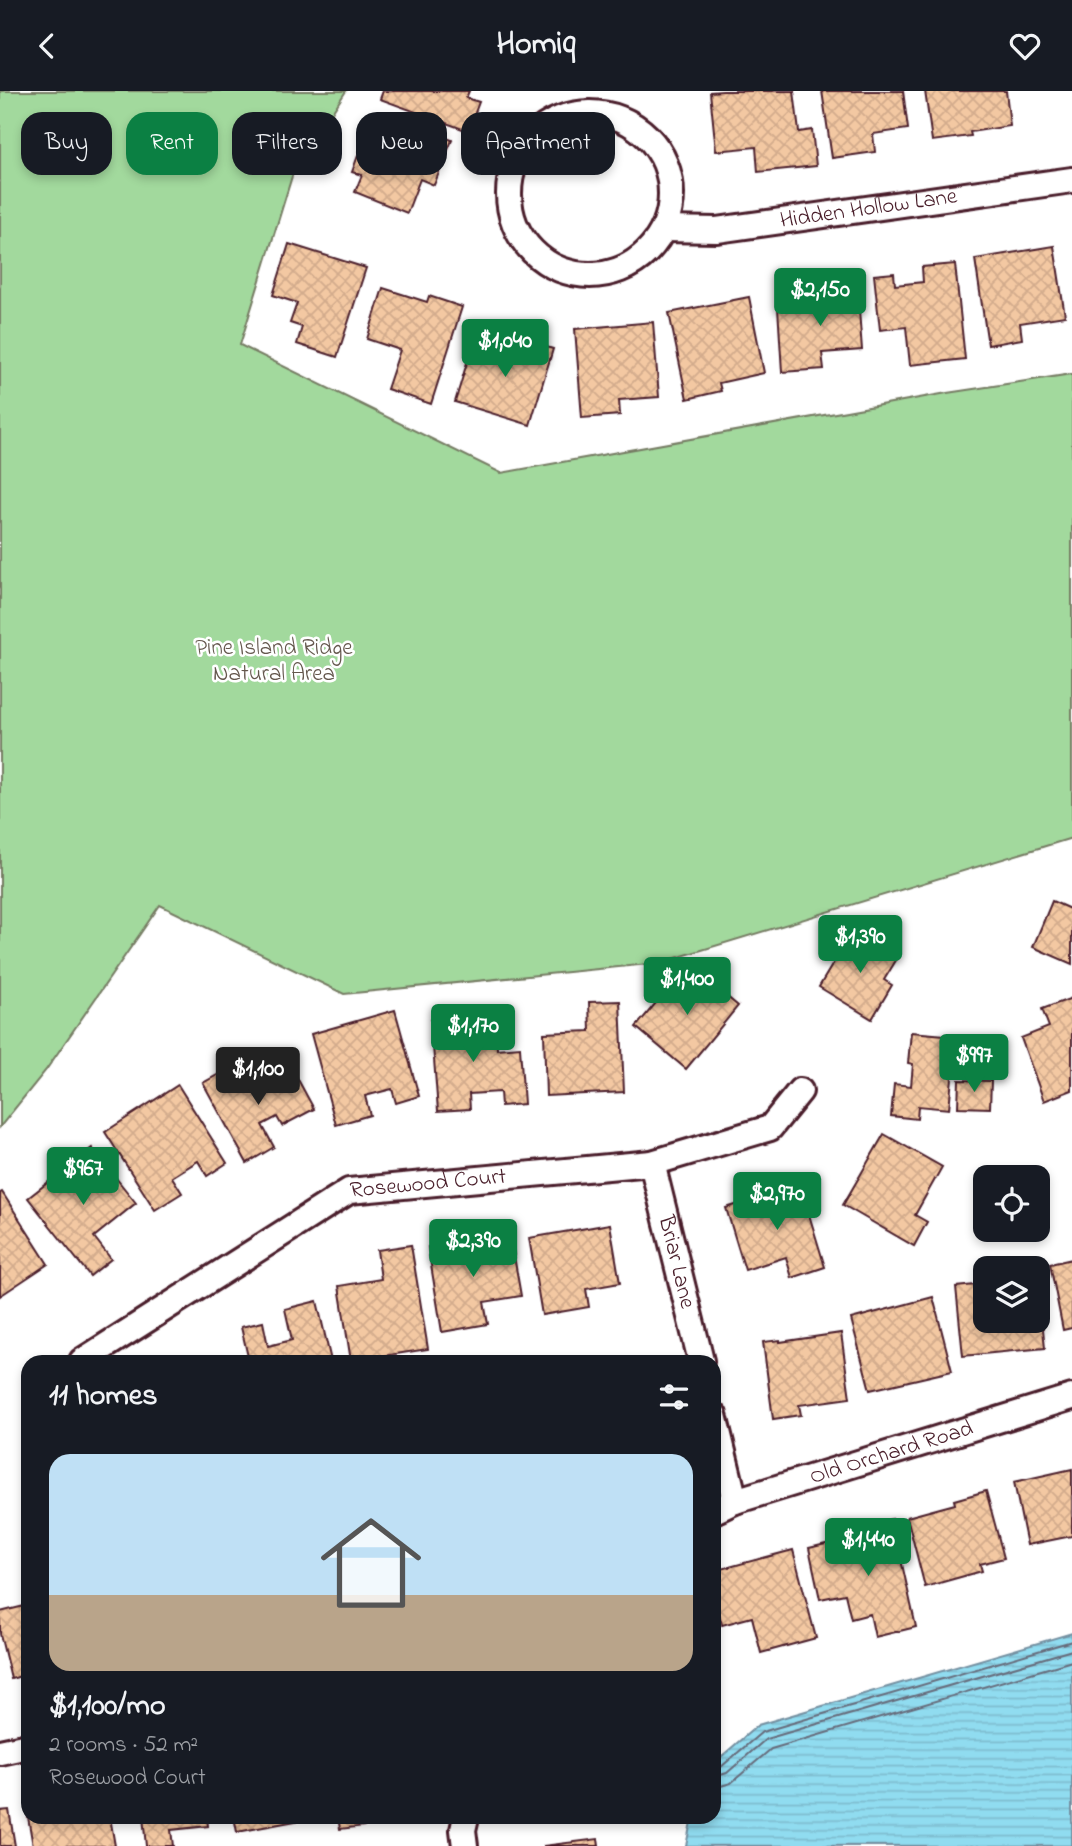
<!DOCTYPE html>
<html lang="en">
<head>
<meta charset="utf-8">
<style>
	:root { --surface:#171b24; --page:#242831; --text:#f1f3f6; --muted:#9ea1a6; --accent:#0b8043 }
	body { margin:0; font-family:"Indie Flower",sans-serif; background:var(--page); color:var(--text); height:100vh; display:flex; flex-direction:column; font-size:26px; white-space:nowrap }
	* { box-sizing:border-box; margin:0 }
	p { font-size:23px; color:var(--muted) }
	.icon { flex:none; width:38px; height:38px; fill:none; stroke:currentColor; stroke-width:2; stroke-linecap:round; stroke-linejoin:round }
	.map { position:relative; flex:1; overflow:hidden }
	.drawer { position:absolute; left:21px; top:1264px; width:700px; height:469px; display:flex; flex-direction:column; background:var(--surface); border-radius:21px; box-shadow:0 4px 10px #0003 }
	.drawer>* { flex:none }
	.banner { position:absolute; left:21px; top:21px; width:700px; height:63px; display:flex; gap:14px }
	.buttons { position:absolute; left:973px; top:1074px; display:grid; gap:14px }
	.buttons a { display:grid; place-items:center; width:77px; height:77px; border-radius:14px; background:var(--surface); box-shadow:0 4px 10px #0003; font-size:35px }
	.price { position:absolute; translate:-50% -60px; padding:0 16px; border-radius:7px; background:var(--accent); color:#fff; font-size:23px; line-height:46px; filter:drop-shadow(0 2px 4px #0008) }
	.price::after { content:''; position:absolute; left:50%; top:42px; width:21px; height:16px; margin-left:-10px; background:inherit; clip-path:polygon(0 0,100% 0,50% 100%) }
	.price.on { background:#222; color:#fff }
	ul { padding:0; list-style:none }
	li { display:grid; align-content:center; gap:14px; height:371px; padding:0 28px }
	li span { display:grid; place-items:center; height:217px; border-radius:21px; color:#555 }
	li>.icon { margin-inline-start:auto }
	span .icon { width:126px; height:126px; fill:#fffc; stroke-width:1 }
	li b { font-size:30px }
	h2 { display:flex; justify-content:space-between; align-items:center; height:84px; padding:0 28px; font-size:30px }
	.chip { padding:0 24px; border-radius:21px; background:var(--surface); box-shadow:0 4px 10px #0003; font-size:24px; line-height:63px }
	.chip.on { background:var(--accent); color:#fff }
	header { display:flex; justify-content:space-between; align-items:center; height:91px; padding:0 28px; background:var(--surface); font-size:32px; font-weight:800 }
	.map>svg:first-child { display:block }
</style>
</head>
<body>
<header><svg class="icon" aria-label="back" viewBox="0 0 24 24"><path d="M15 5l-7 7 7 7"/></svg>Homiq<svg class="icon" aria-label="heart" viewBox="0 0 24 24"><path d="M12 20l-8-8c-3-5 5-10 8-4 3-6 11-1 8 4z"/></svg></header>
<div class="map">
<svg width="1072" height="1755" viewBox="0 0 1072 1755">
	<defs>
		<pattern id="water-rules" width="6" height="5" patternUnits="userSpaceOnUse" patternTransform="scale(1.75)"><rect width="6" height="5" fill="#90dcf0"/><path d="M0 2.5h6" fill="none" stroke="#7ebcce"/></pattern>
		<pattern id="building-cross-hatch" width="8" height="8" patternUnits="userSpaceOnUse" patternTransform="scale(1.75)"><rect width="8" height="8" fill="#f3c8a2"/><path d="M0 0l8 8M0 8l8-8" fill="none" stroke="#d2ab8c"/></pattern>
	</defs>
	<rect width="100%" height="100%" fill="#fff"/>
	<filter id="ink" filterUnits="userSpaceOnUse"><feTurbulence type="fractalNoise" baseFrequency=".0143" numOctaves="2"/><feDisplacementMap in="SourceGraphic" scale="14" xChannelSelector="R" yChannelSelector="G"/><feConvolveMatrix kernelMatrix="1 2 1 2 8 2 1 2 1" color-interpolation-filters="sRGB"/></filter>
	<g filter="url(#ink)">
		<!-- green -->
		<path fill="#a2d99d" stroke="#767c64" stroke-width="2" d="M0 0H346L293 82 240 254 501 382 947 302 1072 283V747L659 872 344 903 160 814 46 979 0 1036Z"/>
		<!-- water -->
		<path fill="url(#water-rules)" stroke="#7490a1" stroke-width="2" d="M1072 1542V1755H686L692 1726H714V1672L758 1634Z"/>
		<g fill="none" stroke-linecap="round" stroke-linejoin="round">
			<!-- shore -->
			<g stroke="#666b7a" stroke-width="2">
				<path d="M714 1677 721 1676 762 1641 1072 1550"/>
				<path d="M714 1686 727 1682 766 1648 1072 1559"/>
				<path d="M714 1697 731 1692 771 1658 1072 1570"/>
			</g>
		</g>
		<!-- building -->
		<g fill="url(#building-cross-hatch)" stroke="#4a1f2b" stroke-width="2">
			<path d="M383 0H469L466 7 479 11 468 40 380 8Z"/>
			<path d="M723 0H794L799 41 812 39 816 75 758 81 756 56 716 60 710 1Z"/>
			<path d="M822 0H903L908 38 873 43 875 61 832 67Z"/>
			<path d="M925 0H1006L1010 35 970 41 971 45 932 50Z"/>
			<path d="M388 23 452 49 434 94 420 88 407 122 355 101 362 84 352 81 360 59 372 64Z"/>
			<path d="M289 153 366 177 337 266 297 253 302 236 290 232 297 212 273 204Z"/>
			<path d="M1054 155 1065 225 1020 232 1022 248 988 254 975 168Z"/>
			<path d="M955 173 965 268 910 274 906 236 880 239 874 184 894 182 895 194 923 191 922 176Z"/>
			<path d="M857 192 862 259 822 262 824 278 782 281 778 217 813 214 812 195Z"/>
			<path d="M383 197 427 211 429 205 462 216 431 313 387 298 400 259 367 248Z"/>
			<path d="M749 206 764 282 719 292 721 300 687 308 669 222Z"/>
			<path d="M653 231 659 306 619 309 620 324 582 327 575 238Z"/>
			<path d="M509 245 553 258 530 334 455 311 473 252 504 261Z"/>
			<path d="M1052 810 1072 819V873L1033 856Z"/>
			<path d="M853 839 898 866 884 889 892 894 872 928 819 896Z"/>
			<path d="M688 873 738 915 686 978 636 936Z"/>
			<path d="M1072 907V999L1044 1010 1021 947 1049 936 1042 918Z"/>
			<path d="M620 910 624 1001 546 1005 544 942 590 940 589 911Z"/>
			<path d="M395 919 419 1005 396 1012 392 998 365 1005 370 1024 336 1034 311 943Z"/>
			<path d="M476 925V937L496 935 497 958 520 956 524 1013 501 1015 500 1001 469 1003 470 1018 438 1020 431 929Z"/>
			<path d="M911 941 956 945 949 1018 918 1015 917 1028 891 1025 894 993 911 995 913 973 908 972Z"/>
			<path d="M289 972 314 1018 282 1035 277 1026 262 1034 274 1056 247 1072 203 992 230 977 242 998Z"/>
			<path d="M959 989 991 990 990 1017 958 1016Z"/>
			<path d="M178 994 227 1072 207 1085 198 1070 172 1086 182 1102 155 1119 105 1041Z"/>
			<path d="M884 1043 942 1076 915 1124 927 1131 914 1155 843 1114Z"/>
			<path d="M92 1057 136 1112 94 1146 111 1168 90 1185 28 1107Z"/>
			<path d="M800 1094 825 1176 792 1187 786 1166 745 1179 726 1117Z"/>
			<path d="M2 1101 48 1173 0 1205V1102Z"/>
			<path d="M610 1133 620 1192 586 1198 589 1216 542 1224 529 1147Z"/>
			<path d="M510 1142 521 1205 484 1211 488 1233 442 1241 428 1156Z"/>
			<path d="M411 1154 428 1258 351 1270 339 1195 381 1188 377 1159Z"/>
			<path d="M1072 1168V1237L1063 1239 1050 1173Z"/>
			<path d="M1038 1190 1045 1257 963 1265 956 1196 985 1193V1230H1038Z"/>
			<path d="M933 1206 952 1280 870 1299 851 1228Z"/>
			<path d="M317 1210 331 1270H249L241 1236 263 1231 268 1255 292 1249 285 1218Z"/>
			<path d="M841 1242 850 1307 799 1314 801 1324 773 1328 763 1251 780 1249V1251Z"/>
			<path d="M1072 1378V1445L1027 1454 1014 1391Z"/>
			<path d="M986 1400 1004 1467 980 1473 982 1480 925 1496 907 1426 955 1413 954 1409Z"/>
			<path d="M892 1428 916 1536 875 1546 870 1523 851 1528 845 1503 820 1508 809 1457 830 1452 832 1461 858 1455 854 1437Z"/>
			<path d="M793 1459 816 1547 761 1562 752 1526 722 1534 714 1503V1480Z"/>
			<path d="M28 1514V1583L11 1588 0 1543V1521Z"/>
			<path d="M9 1719 15 1755H0V1720Z"/>
			<path d="M28 1726H110L115 1755H33Z"/>
			<path d="M143 1726H207L208 1735 171 1739 173 1755H146Z"/>
			<path d="M234 1726H317L237 1741Z"/>
			<path d="M338 1726H381L382 1733 340 1738Z"/>
			<path d="M598 1748 599 1755H543Z"/>
		</g>
		<g fill="none" stroke-linecap="round" stroke-linejoin="round">
			<defs>
				<g id="minor">
					<circle cx="590" cy="103" r="81"/>
					<path id="s1" d="M664 138 717 139 1072 89"/>
					<path id="s2" d="M652 1072 701 1270"/>
					<path id="s3" d="M82 1270 349 1100 652 1072 770 1037 800 1000"/>
					<path d="M714 1324 735 1410"/>
					<path id="s4" d="M714 1420 735 1410 1072 1306"/>
					<path d="M0 1661 28 1655"/>
					<path d="M465 1755 463 1739 466 1726"/>
				</g>
			</defs>
			<!-- minor casing -->
			<use href="#minor" stroke="#4a1f2b" stroke-width="30"/>
			<!-- minor -->
			<use href="#minor" stroke="#fff" stroke-width="24"/>
		</g>
	</g>
	<g text-anchor="middle" dominant-baseline="central" stroke-width="5" stroke-linejoin="round" paint-order="stroke">
		<!-- street labels -->
		<g font-size="23" fill="#4a1f2b" stroke="#fff">
			<text stroke="none"><textPath href="#s1" startOffset="206">Hidden Hollow Lane</textPath></text>
			<text stroke="none"><textPath href="#s3" startOffset="396">Rosewood Court</textPath></text>
			<text stroke="none"><textPath href="#s2" startOffset="102">Briar Lane</textPath></text>
			<text stroke="none"><textPath href="#s4" startOffset="187">Old Orchard Road</textPath></text>
		</g>
		<!-- park labels -->
		<g font-size="23" fill="#64574d" stroke="#fff">
			<text x="274" y="557">Pine Island Ridge<tspan x="274" dy="26">Natural Area</tspan></text>
		</g>
	</g>
</svg>
<div class="buttons">
<a><svg class="icon" aria-label="locate" viewBox="0 0 24 24"><circle cx="12" cy="12" r="6"/><path d="M12 2v4M12 18v4M2 12h4M18 12h4"/></svg></a>
<a><svg class="icon" aria-label="layers" viewBox="0 0 24 24"><path d="M12 4l9 5-9 5-9-5zM3 14l9 5 9-5"/></svg></a>
</div>
<b class="price" style="left:820px;top:237px">$2,150</b>
<b class="price" style="left:505px;top:288px">$1,040</b>
<b class="price" style="left:860px;top:884px">$1,390</b>
<b class="price" style="left:687px;top:926px">$1,400</b>
<b class="price" style="left:473px;top:973px">$1,170</b>
<b class="price" style="left:974px;top:1003px">$997</b>
<b class="price on" style="left:258px;top:1016px">$1,100</b>
<b class="price" style="left:83px;top:1116px">$967</b>
<b class="price" style="left:777px;top:1141px">$2,970</b>
<b class="price" style="left:473px;top:1188px">$2,390</b>
<b class="price" style="left:868px;top:1487px">$1,440</b>
<div class="banner">
<a class="chip">Buy</a>
<a class="chip on">Rent</a>
<a class="chip">Filters</a>
<a class="chip">New</a>
<a class="chip">Apartment</a>
</div>
<section class="drawer">
<h2>11 homes<svg class="icon" aria-label="filters" viewBox="0 0 24 24"><path d="M4 7h16M4 17h16"/><circle cx="9" cy="7" r="2"/><circle cx="15" cy="17" r="2"/></svg></h2>
<ul>
<li><span style="background:linear-gradient(#bfe0f5 65%,#b9a48a 0)"><svg class="icon" aria-label="home" viewBox="0 0 24 24"><path d="M3 11l9-7 9 7M6 9v11h12V9"/></svg></span><div><b>$1,100/mo</b><p>2 rooms · 52 m²</p><p>Rosewood Court</p></div></li>
</ul>
</section>
</div>
</body>
</html>
